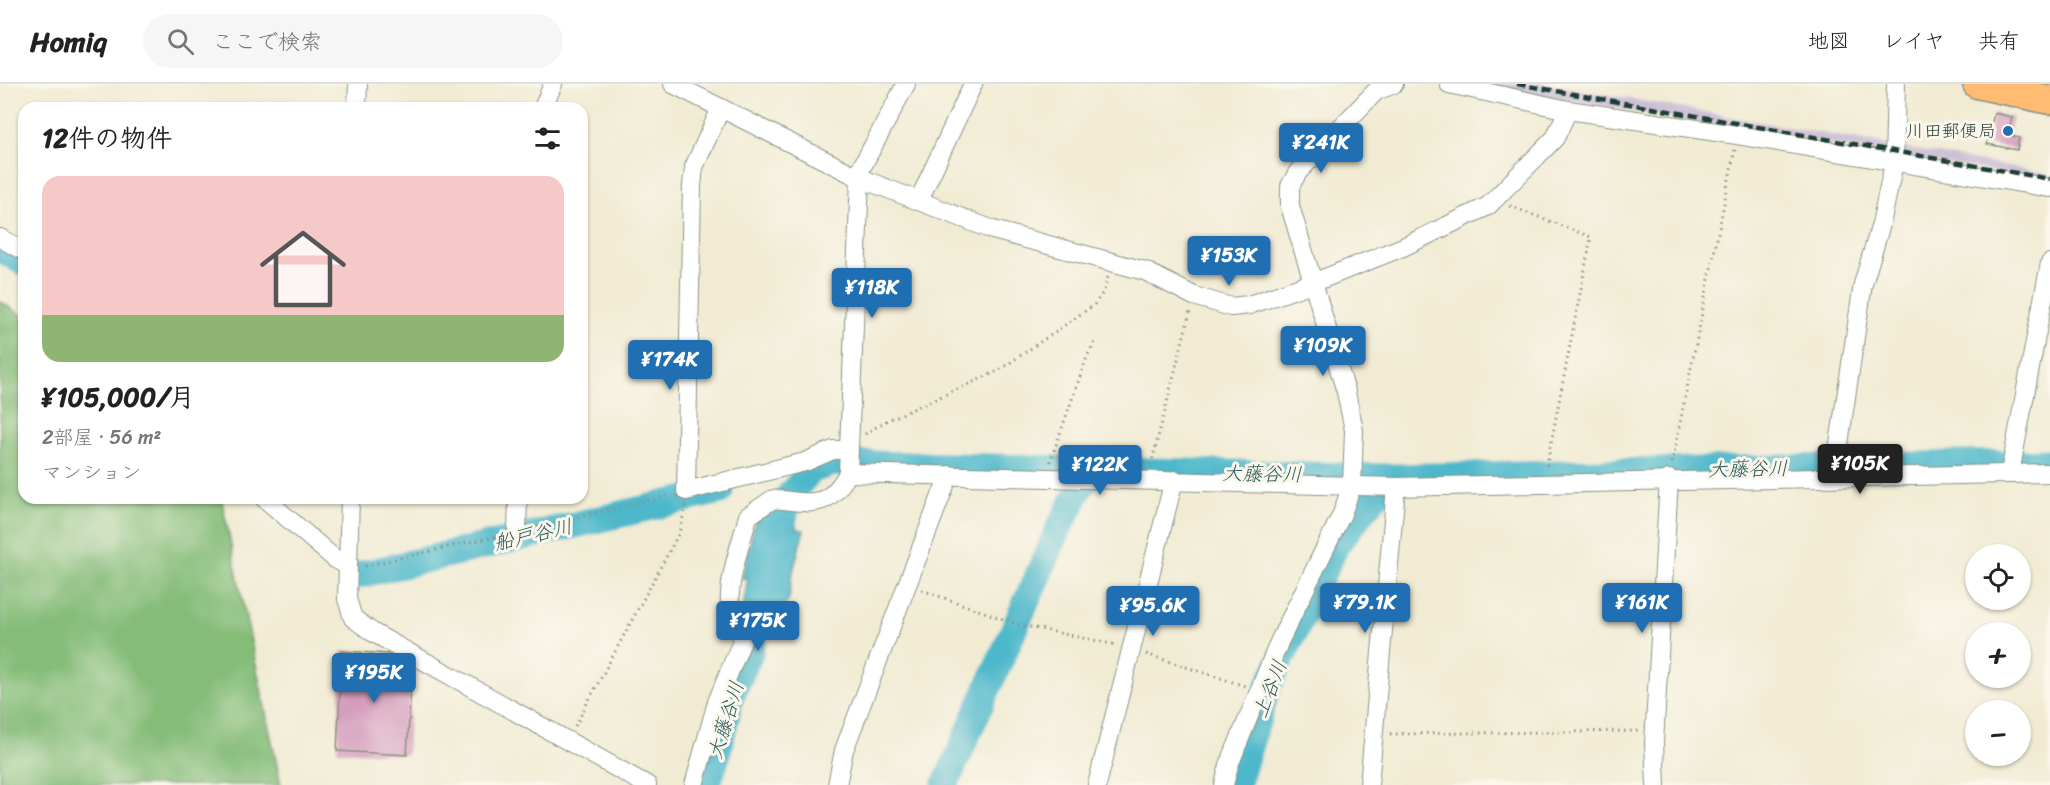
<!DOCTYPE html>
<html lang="ja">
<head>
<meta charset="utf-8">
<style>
	:root { --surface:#fff; --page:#f6f6f6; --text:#222; --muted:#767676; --line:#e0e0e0; --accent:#1f6fb2 }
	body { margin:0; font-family:Sriracha,"Klee One",sans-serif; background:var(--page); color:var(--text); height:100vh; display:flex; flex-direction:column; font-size:22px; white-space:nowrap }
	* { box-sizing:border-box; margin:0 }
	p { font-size:20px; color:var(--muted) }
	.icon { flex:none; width:33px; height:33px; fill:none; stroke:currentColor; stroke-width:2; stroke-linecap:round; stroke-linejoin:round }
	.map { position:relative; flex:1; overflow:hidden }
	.sheet { position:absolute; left:18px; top:18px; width:570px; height:402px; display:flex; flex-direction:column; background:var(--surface); border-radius:18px; box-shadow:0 2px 4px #0004 }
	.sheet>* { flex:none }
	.fabs { position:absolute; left:1965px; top:460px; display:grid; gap:12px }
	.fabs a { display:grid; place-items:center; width:66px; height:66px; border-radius:50%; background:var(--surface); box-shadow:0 2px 4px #0004; font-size:30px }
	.price { position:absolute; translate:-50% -51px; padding:0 14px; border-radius:6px; background:var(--accent); color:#fff; font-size:20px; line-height:39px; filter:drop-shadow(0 2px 3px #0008) }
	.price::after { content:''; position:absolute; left:50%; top:36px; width:18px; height:14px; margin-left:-9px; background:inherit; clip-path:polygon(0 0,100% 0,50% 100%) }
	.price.selected { background:#222; color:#fff }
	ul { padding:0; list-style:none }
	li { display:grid; align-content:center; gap:12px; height:318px; padding:0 24px }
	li+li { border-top:2px solid var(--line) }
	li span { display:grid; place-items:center; height:186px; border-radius:18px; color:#555 }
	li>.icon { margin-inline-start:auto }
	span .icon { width:108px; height:108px; fill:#fffc; stroke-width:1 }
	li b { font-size:26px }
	h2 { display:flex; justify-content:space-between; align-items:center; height:72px; padding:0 24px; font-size:26px }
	header { display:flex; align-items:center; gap:36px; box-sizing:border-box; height:84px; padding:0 30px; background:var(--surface); border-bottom:2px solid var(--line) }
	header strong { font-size:28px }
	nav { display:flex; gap:33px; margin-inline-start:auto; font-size:21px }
	.search { width:420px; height:54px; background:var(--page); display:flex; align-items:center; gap:15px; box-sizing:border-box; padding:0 21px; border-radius:33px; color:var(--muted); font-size:22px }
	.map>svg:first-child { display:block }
</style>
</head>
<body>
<header>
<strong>Homiq</strong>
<div class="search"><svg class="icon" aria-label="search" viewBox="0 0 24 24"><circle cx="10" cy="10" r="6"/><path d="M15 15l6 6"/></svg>ここで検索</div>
<nav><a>地図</a><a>レイヤ</a><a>共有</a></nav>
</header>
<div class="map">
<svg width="2050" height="701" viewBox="0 0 2050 701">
	<rect width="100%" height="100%" fill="#fbf7ec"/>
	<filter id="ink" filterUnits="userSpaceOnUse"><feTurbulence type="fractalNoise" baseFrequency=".0167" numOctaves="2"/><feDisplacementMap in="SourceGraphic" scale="12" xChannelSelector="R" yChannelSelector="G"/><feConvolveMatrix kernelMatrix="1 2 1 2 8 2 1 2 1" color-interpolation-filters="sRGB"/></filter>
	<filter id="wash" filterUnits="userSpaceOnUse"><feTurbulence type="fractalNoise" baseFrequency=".008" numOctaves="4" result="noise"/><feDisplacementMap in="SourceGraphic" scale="24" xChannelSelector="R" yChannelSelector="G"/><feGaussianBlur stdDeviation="1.35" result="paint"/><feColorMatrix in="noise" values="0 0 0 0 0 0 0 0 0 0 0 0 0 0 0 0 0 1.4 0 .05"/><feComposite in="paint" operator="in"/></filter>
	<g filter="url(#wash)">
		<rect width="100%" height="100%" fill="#f1ebd3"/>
		<!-- industrial -->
		<path fill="#cabfd6" d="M1471 0H1547L2050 90V97Z"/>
		<!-- forest -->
		<path fill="#84bc78" stroke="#527c56" stroke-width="1.5" d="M0 217 24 233V414H217L222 418 281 701H0Z"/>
		<!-- water -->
		<path fill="#4eb8cb" stroke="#367a80" stroke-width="1.5" d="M769 429 794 433 797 445 804 446 791 495 789 515 772 539 747 534 744 516 748 495 742 494 755 438Z"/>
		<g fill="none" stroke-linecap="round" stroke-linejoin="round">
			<!-- river -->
			<g stroke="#4eb8cb" stroke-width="27">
				<path d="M0 164 24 179"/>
				<path d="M359 491 720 407"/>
				<path d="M707 701 716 675 731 612 750 569 790 410 812 386 833 379 1391 393 2050 378"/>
				<path d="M945 701 1058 446 1090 386"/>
				<path d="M1237 701 1269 600 1337 460 1391 393"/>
			</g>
		</g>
		<g id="blocks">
			<!-- building -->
			<g fill="#d398b9">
				<path d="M1994 29 2012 33 2008 51 2019 54 2017 66 1987 60Z"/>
				<path d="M342 567 388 570 412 583 407 671 337 667Z"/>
			</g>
		</g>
	</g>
	<g filter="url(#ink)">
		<use href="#blocks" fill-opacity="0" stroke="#889484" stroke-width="1.5"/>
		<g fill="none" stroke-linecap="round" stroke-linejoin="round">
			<defs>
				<g id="minor">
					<path d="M673 0 860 94 993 146 1145 187 1194 212 1231 223 1249 221 1315 198 1403 163 1488 122 1555 54 1568 26"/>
					<path d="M1449 0 1568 26 1737 51 2050 104"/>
					<path d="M357 24 358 0"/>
					<path d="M543 24 553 0"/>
					<path d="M721 24 694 83 692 102 686 407 805 378 833 366H849"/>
					<path d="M857 92 906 0"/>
					<path d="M919 116 973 0"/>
					<path d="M0 154 24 167"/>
					<path d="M848 389 1396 403 2050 389"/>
					<path d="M2010 389 2050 179"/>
					<path d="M1834 393 1863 200 1881 140 1894 79 1896 0"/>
					<path d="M264 414 335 475 348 482"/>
					<path d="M350 414 347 515 353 534 372 548 647 701"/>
					<path d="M517 447 518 414"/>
					<path d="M694 701 717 618 742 557C742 544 732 534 730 521 728 493 741 460 748 432L773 415C808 418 827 428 848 389L860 94"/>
					<path d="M837 701 844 666 949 391"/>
					<path d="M1097 701 1174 396"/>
					<path d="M1224 701 1229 681 1280 556 1342 430 1352 401 1354 346 1346 308 1290 122V102L1298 88 1376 7 1394 0"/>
					<path d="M1369 701 1396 403"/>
					<path d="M1656 701 1654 659 1669 395"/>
				</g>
				<path id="trunk" d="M1977 0 2050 16"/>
			</defs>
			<!-- minor casing -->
			<use href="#minor" stroke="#889484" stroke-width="20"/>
			<!-- trunk casing -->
			<use href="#trunk" stroke="#889484" stroke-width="31"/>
			<!-- path -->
			<g stroke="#889484" stroke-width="3" stroke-dasharray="1.5 4.5" stroke-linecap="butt">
				<path d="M1510 122 1591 153 1546 385"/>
				<path d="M865 350 886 337 998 287 1094 221 1104 207 1108 192"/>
				<path d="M1050 378 1087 273 1096 256"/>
				<path d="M1672 379 1735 65"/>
				<path d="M1151 381 1190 228"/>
				<path d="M531 444 671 411"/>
				<path d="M365 482 501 451"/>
				<path d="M922 506 1020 541 1117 561"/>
				<path d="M1146 570 1245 602"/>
				<path d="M575 642 679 449 686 421"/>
				<path d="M1390 650 1638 647"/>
			</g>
			<!-- minor -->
			<use href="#minor" stroke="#fff" stroke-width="18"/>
			<!-- trunk -->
			<use href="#trunk" stroke="#ffbb71" stroke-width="28"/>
			<!-- rail -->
			<path stroke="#1f3d34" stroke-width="4.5" stroke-dasharray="9 4.5" stroke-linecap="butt" d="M1517 0 2050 95"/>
		</g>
	</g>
	<!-- markers -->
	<circle fill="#1f6fb2" stroke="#fbf7ec" stroke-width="2" cx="2008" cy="47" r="6"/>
	<g text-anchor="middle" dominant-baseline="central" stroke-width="6" stroke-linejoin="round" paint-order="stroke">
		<!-- poi labels -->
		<g font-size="18" fill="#1f3d34" stroke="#fbf7ec" text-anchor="end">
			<text x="1996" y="47">川田郵便局</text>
		</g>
		<!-- water labels -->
		<g font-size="20" font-style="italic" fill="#2b5c5a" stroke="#fbf7ec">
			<text transform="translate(1748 385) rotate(-1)">大藤谷川</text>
			<text transform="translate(1262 390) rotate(1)">大藤谷川</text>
			<text transform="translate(533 451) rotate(-13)">船戸谷川</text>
			<text transform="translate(1270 605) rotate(-69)">上谷川</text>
			<text transform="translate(726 636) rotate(-73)">大藤谷川</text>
		</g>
	</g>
</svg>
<div class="fabs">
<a><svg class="icon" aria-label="locate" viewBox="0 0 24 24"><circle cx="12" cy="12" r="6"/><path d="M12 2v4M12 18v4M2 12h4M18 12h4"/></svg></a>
<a>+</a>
<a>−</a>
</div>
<b class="price" style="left:1321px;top:90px">¥241K</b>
<b class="price" style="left:1229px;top:203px">¥153K</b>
<b class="price" style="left:872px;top:235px">¥118K</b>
<b class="price" style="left:1323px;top:293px">¥109K</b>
<b class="price" style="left:670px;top:307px">¥174K</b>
<b class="price selected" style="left:1860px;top:411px">¥105K</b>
<b class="price" style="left:1100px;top:412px">¥122K</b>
<b class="price" style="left:1365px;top:550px">¥79.1K</b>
<b class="price" style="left:1642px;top:550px">¥161K</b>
<b class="price" style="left:1153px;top:553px">¥95.6K</b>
<b class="price" style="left:758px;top:568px">¥175K</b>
<b class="price" style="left:374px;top:620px">¥195K</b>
<section class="sheet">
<h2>12件の物件<svg class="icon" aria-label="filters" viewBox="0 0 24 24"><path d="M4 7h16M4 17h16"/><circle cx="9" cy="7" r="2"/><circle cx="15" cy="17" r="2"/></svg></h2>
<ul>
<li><span style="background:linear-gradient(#f6c9c9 75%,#8fb573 0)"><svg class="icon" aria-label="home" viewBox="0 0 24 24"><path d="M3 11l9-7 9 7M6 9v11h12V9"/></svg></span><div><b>¥105,000/月</b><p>2部屋 · 56 m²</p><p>マンション</p></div></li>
</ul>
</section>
</div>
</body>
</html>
